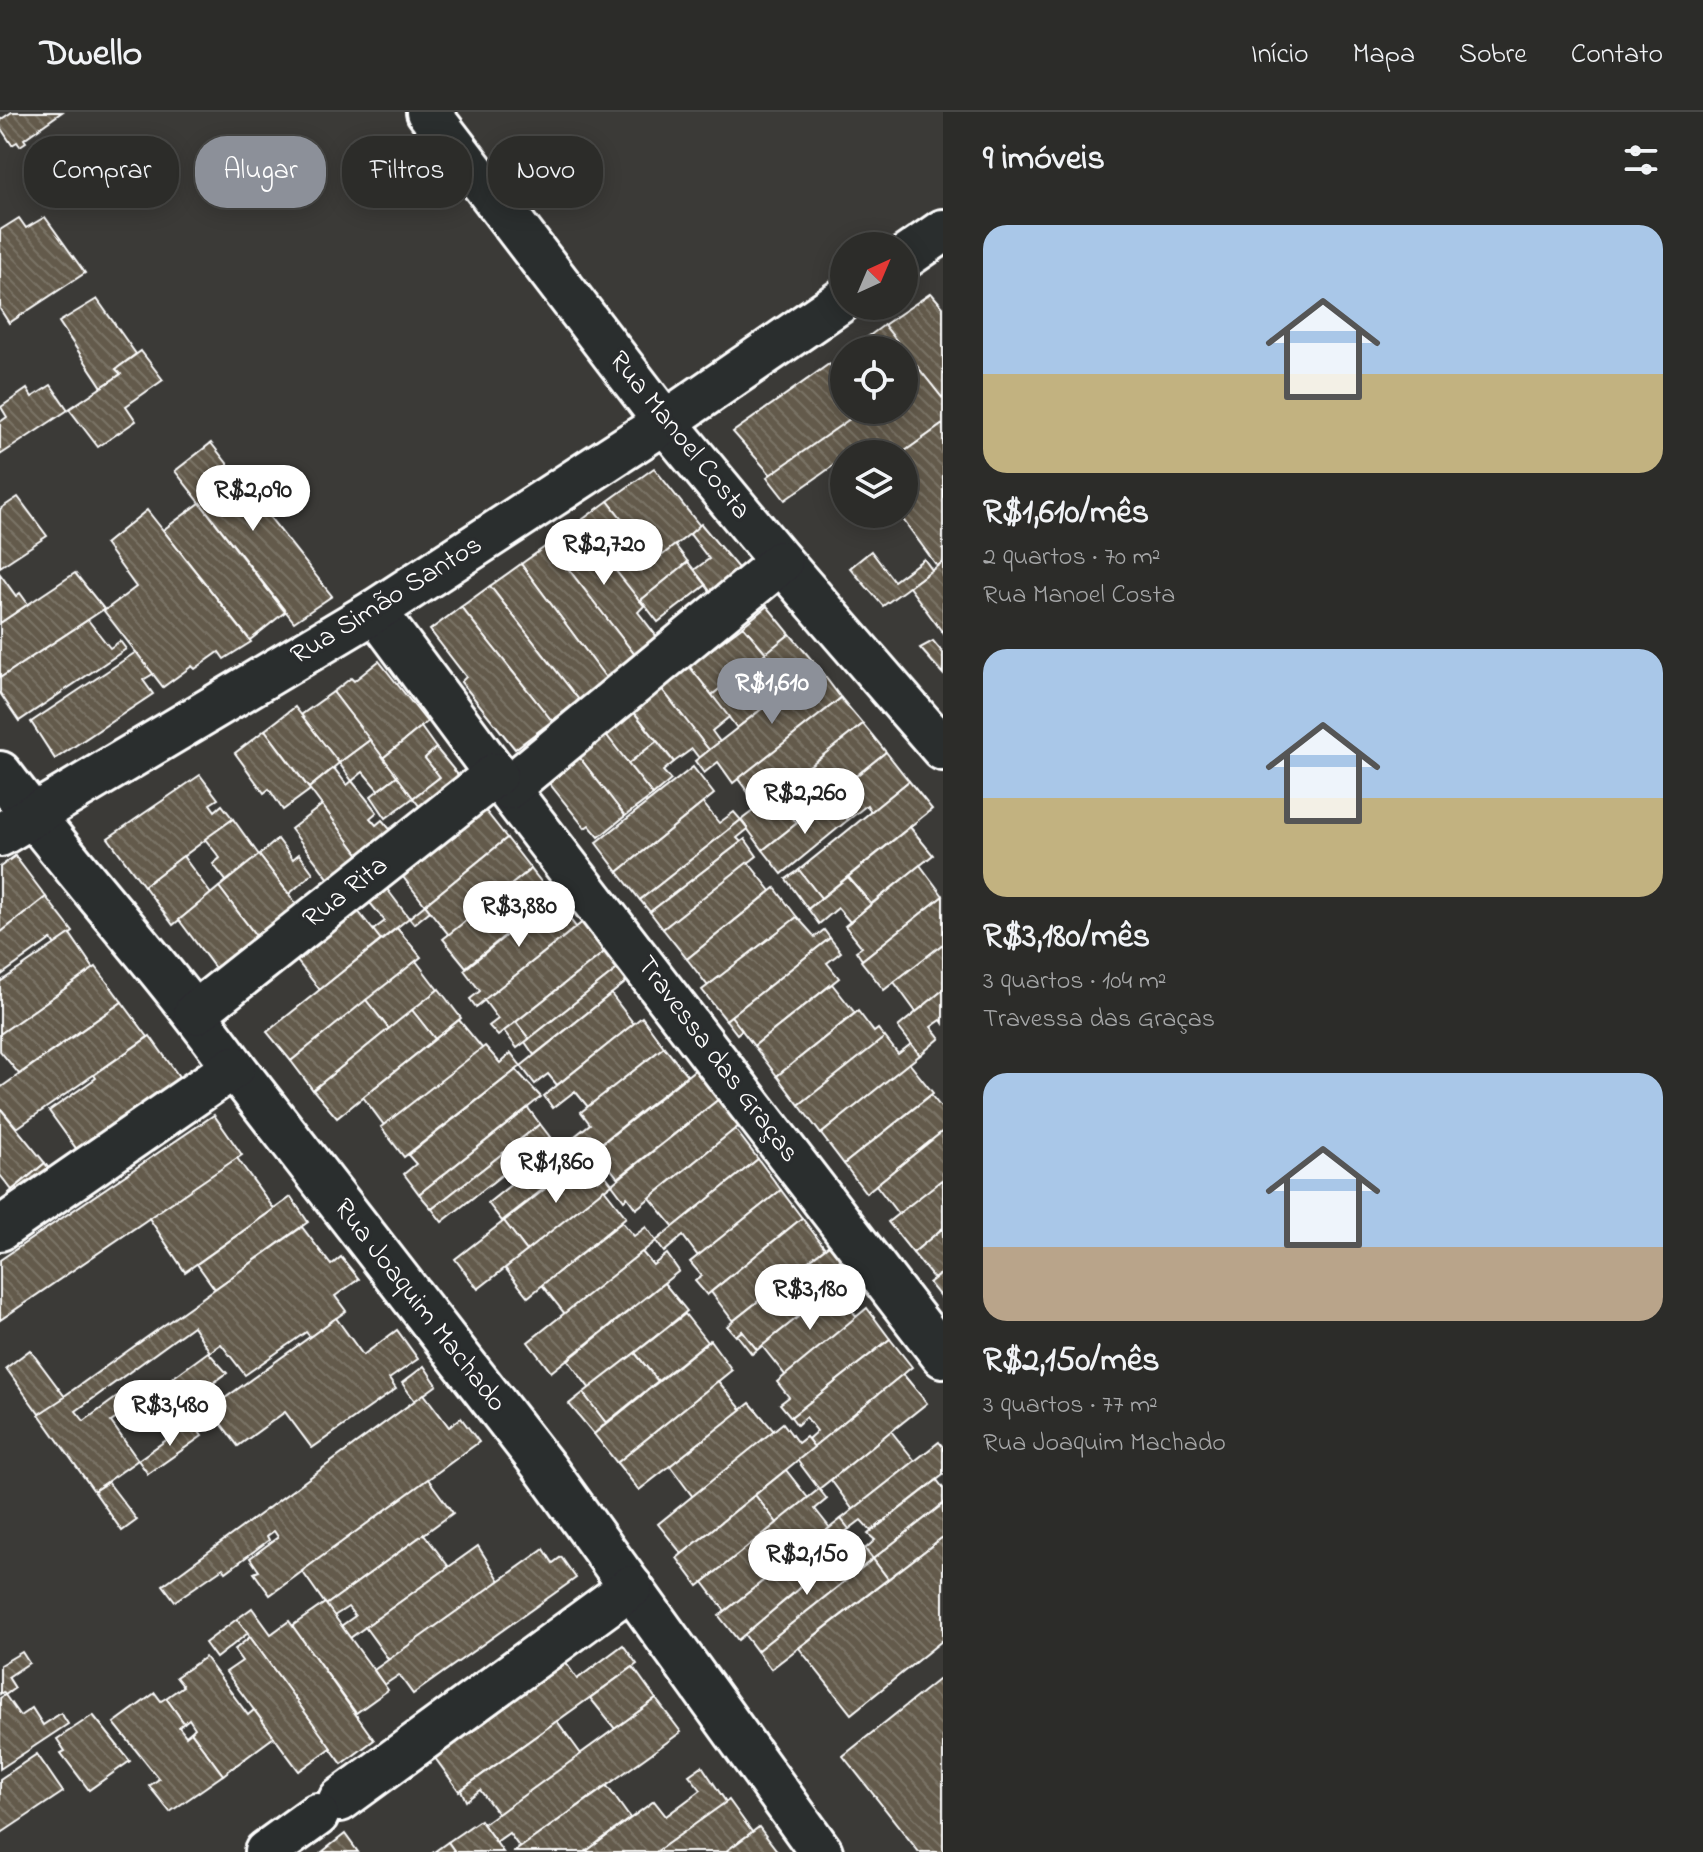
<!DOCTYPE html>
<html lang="pt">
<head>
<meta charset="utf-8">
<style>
	:root { --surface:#2c2c29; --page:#343431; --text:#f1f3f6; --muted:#a6a7a8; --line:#484846; --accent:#8c9099 }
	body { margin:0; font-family:"Indie Flower",sans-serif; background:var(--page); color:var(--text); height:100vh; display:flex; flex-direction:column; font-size:30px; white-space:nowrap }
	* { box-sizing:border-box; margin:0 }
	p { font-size:26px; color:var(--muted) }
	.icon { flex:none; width:44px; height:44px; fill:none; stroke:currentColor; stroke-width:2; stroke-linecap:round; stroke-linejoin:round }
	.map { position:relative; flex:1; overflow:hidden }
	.drawer { display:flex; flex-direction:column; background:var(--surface); width:760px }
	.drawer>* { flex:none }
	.top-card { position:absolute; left:24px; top:24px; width:760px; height:72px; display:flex; gap:16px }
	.needle { width:52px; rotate:44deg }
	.controls { position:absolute; left:830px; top:120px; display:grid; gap:16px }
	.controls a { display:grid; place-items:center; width:88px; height:88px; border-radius:50%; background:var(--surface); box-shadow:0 4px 20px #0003,0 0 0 2px var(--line); font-size:40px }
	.price { position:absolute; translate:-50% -68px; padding:0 18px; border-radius:28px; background:#fff; color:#222; font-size:26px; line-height:52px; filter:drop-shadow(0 2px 4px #0008) }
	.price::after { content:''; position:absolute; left:50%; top:48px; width:24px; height:18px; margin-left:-12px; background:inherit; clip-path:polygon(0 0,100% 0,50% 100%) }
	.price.selected { background:var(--accent); color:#fff }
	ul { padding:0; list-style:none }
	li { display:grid; align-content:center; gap:16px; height:424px; padding:0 40px }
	li span { display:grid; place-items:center; height:248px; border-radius:24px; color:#555 }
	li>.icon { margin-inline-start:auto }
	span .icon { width:144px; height:144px; fill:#fffc; stroke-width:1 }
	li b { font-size:34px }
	h2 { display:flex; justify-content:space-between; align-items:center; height:96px; padding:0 40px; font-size:34px }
	.tag { padding:0 28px; border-radius:32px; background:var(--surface); box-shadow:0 4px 20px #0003,0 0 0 2px var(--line); font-size:28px; line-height:72px }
	.tag.selected { background:var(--accent); color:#fff }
	header { display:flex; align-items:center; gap:48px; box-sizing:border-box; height:112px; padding:0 40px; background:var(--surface); border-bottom:2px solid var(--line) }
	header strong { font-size:38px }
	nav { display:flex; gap:44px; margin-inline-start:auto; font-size:28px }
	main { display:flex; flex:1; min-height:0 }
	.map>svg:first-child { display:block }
</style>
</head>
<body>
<header>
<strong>Dwello</strong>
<nav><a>Início</a><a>Mapa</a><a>Sobre</a><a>Contato</a></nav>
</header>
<main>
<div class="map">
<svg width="943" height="1740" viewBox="0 0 943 1740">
	<defs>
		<pattern id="building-back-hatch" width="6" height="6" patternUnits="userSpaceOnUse" patternTransform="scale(2)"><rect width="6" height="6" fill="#635a4b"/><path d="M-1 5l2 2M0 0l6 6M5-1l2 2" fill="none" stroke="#7a7366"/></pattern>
	</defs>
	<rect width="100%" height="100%" fill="#3b3a37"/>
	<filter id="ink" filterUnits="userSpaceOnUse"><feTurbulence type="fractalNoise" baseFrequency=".0125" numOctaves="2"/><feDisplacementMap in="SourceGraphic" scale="16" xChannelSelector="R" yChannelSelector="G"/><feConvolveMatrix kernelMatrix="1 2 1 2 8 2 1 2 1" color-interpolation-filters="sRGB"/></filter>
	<g filter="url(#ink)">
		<!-- building -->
		<g fill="url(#building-back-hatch)" stroke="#fff" stroke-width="2">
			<path d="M12 0H62L24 27 26 30 20 34 17 30 12 33 0 15V8Z"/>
			<path d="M45 105 85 161 9 211 0 197V118L19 106 26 116Z"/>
			<path d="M931 181 943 195V287L884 213Z"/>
			<path d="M97 187 136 242 116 257 121 262 102 275 59 210Z"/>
			<path d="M884 213 920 258 904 269V238H850Z"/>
			<path d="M141 239 163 268 126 294 136 309 98 335 69 297 121 262 116 257Z"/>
			<path d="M829 252 844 275V298L861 300 771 363 733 320Z"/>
			<path d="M920 258 943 287V312L901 342H844V346L785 388 767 365 857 302 861 308 871 302 867 298H904V269Z"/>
			<path d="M51 273 68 298 0 343V310L7 305 1 295 27 277 32 285Z"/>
			<path d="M943 312V450L937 454 899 402H904V342H901Z"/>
			<path d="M211 331 332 484 294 510 175 359Z"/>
			<path d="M654 356 700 414 655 449 608 389Z"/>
			<path d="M18 385 47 424 0 455V397Z"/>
			<path d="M608 389 641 431 612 454 579 410Z"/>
			<path d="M200 391 285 500 250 528 163 418Z"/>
			<path d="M147 398 251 530 224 547 219 540 195 557 192 554 163 575 104 499 136 475 105 432Z"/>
			<path d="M579 410 644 494 638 500 658 526 635 543 549 432Z"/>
			<path d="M701 412 743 462 713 483 694 458 709 447 690 422Z"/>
			<path d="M641 431 655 449 675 433 688 450 640 489 612 454Z"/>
			<path d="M549 432 635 543 606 566 521 452Z"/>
			<path d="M871 439 894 469 924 447 932 458 883 494 850 456Z"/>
			<path d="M688 450 706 473 658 510 641 488Z"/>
			<path d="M943 450V521L909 475Z"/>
			<path d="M521 452 606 566 579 588 490 474Z"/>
			<path d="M75 461 104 497 0 566V511Z"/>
			<path d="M0 462 16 484 20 481 28 492 0 511Z"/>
			<path d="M490 474 579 588 552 609 461 495Z"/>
			<path d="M767 494 790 522 766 541 743 514Z"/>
			<path d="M461 495 552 609 515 637 461 570 466 565 430 518Z"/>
			<path d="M88 508 110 536 120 529 126 537 19 609 0 581V566Z"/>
			<path d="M743 514 766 541 712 583 689 554Z"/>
			<path d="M790 522 817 554 737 616 712 583Z"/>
			<path d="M933 529 943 541V562L920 536Z"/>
			<path d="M136 540 153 562 143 568 153 582 55 647 31 610Z"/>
			<path d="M379 549 427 610 383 646 333 580 351 566 354 569Z"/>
			<path d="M689 554 729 605 712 619 720 630 709 638 661 576Z"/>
			<path d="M817 554 841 586 733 671 718 650 704 661 695 649Z"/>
			<path d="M661 576 709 638 699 646 692 637 674 650 632 598Z"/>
			<path d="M333 580 370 628 339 651 301 603Z"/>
			<path d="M841 586 863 612 759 695 738 667Z"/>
			<path d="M295 595 339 651 309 676 265 618Z"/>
			<path d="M632 598 657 629 628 652 604 620Z"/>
			<path d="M863 612 886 640 799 710 776 680Z"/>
			<path d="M421 615 436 636 425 646 440 665 413 686 383 646Z"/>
			<path d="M265 618 310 678 283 698 269 677 264 681 235 641Z"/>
			<path d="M604 620 653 683 625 704 576 641Z"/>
			<path d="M370 628 397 664 378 678 363 660 352 669 339 651Z"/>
			<path d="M657 629 674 650 663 659 671 668 653 683 628 652Z"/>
			<path d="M436 636 459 664 420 695 413 686 440 665 425 646Z"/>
			<path d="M886 640 909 669 871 700 867 693 848 708 829 686Z"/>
			<path d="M576 641 625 704 599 725 589 713 585 716 545 666Z"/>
			<path d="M693 655 714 682 618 760 596 731Z"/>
			<path d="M334 656 347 673 352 669 377 700 370 706 376 713 382 708 394 722 362 747 309 676Z"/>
			<path d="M200 663 218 687 210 692 215 699 222 693 233 707 144 774 108 726Z"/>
			<path d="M397 664 413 686 386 706 371 684Z"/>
			<path d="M909 669 932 697 821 786 799 758Z"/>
			<path d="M774 683 797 711 763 738 741 708Z"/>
			<path d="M829 686 848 708 782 762 763 738Z"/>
			<path d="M703 691 719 711 734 700 741 708 640 788 618 760Z"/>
			<path d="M322 693 362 747 332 771 291 717Z"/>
			<path d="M485 698 507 726 425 793 403 765Z"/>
			<path d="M233 707 259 743 227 770 213 752 220 746 205 727Z"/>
			<path d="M741 708 748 717 737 726 741 730 650 800 640 788Z"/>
			<path d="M910 715 933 743 871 792 848 765Z"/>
			<path d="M507 726 531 757 449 823 425 793Z"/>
			<path d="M278 727 293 747 299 742 313 761 289 782 259 743Z"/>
			<path d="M745 727 757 744 663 817 650 800Z"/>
			<path d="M259 743 297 793 256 824 219 775Z"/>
			<path d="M15 744 46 785 0 821V755Z"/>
			<path d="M183 744 211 782 173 813 144 774Z"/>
			<path d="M748 750 771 779 687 847 663 817Z"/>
			<path d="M920 753 943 784 862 848 856 839 862 835 845 814Z"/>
			<path d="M531 757 553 785 466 855 443 827Z"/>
			<path d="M799 758 821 786 808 797 786 767Z"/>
			<path d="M848 765 871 792 850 810 838 796 819 812 808 797Z"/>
			<path d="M219 775 256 824 215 856 179 808Z"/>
			<path d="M775 776 797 805 708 874 687 847Z"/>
			<path d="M387 777 409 806 381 828 373 818 385 809 370 791Z"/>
			<path d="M943 784V832L884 878 861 849Z"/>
			<path d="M46 785 73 820 55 833 51 827 0 864V821Z"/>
			<path d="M553 785 576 815 476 895 470 887 480 879 464 858Z"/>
			<path d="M425 793 430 799 414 812 409 806Z"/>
			<path d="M358 799 381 828 320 878 297 849Z"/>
			<path d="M797 805 815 825 824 818 830 826 726 908 702 878Z"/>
			<path d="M584 809 607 838 498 924 489 914 498 907 484 888Z"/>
			<path d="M397 816 421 845 291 949 267 920Z"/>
			<path d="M70 822 94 857 0 922V870Z"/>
			<path d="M830 826 841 840 827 851 839 866 754 934 731 904Z"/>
			<path d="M943 832V878L916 900 894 870Z"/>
			<path d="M607 838 620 855 529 927 516 910Z"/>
			<path d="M416 849 438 878 389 917 366 888Z"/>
			<path d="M96 855 122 890 19 962 0 939V922Z"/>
			<path d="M620 855 630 867 534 943 525 930Z"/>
			<path d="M832 872 855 901 777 964 754 934Z"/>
			<path d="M439 877 461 906 435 927 412 898Z"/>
			<path d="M943 878V911L941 908 931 915 940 926 920 943 898 915Z"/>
			<path d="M611 882 634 912 557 973 548 962 535 972 521 954Z"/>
			<path d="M366 888 389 917 313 978 291 949Z"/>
			<path d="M122 890 148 925 17 1016 0 996V976Z"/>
			<path d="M412 898 435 927 337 1006 313 978Z"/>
			<path d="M858 899 874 920 878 917 885 926 799 993 777 964Z"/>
			<path d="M731 904 742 918 737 922 726 908Z"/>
			<path d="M642 905 664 935 588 995 575 979 553 996 544 984Z"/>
			<path d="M459 908 483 937 384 1013 363 985Z"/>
			<path d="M516 910 529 927 517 936 504 919Z"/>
			<path d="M150 924 180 966 78 1039 49 999 96 966 94 963Z"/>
			<path d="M885 925 898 942 911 932 920 943 821 1022 799 993Z"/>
			<path d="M485 934 500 951 511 941 521 954 404 1045 381 1015Z"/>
			<path d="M664 935 687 963 589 1041 575 1024 590 1012 581 1000Z"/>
			<path d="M909 951 933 981 844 1052 821 1022Z"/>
			<path d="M696 957 719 987 618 1066 595 1037Z"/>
			<path d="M516 958 541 985 419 1082 404 1062 416 1052 408 1043Z"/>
			<path d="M931 983 943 998V1019L866 1081 844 1052Z"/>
			<path d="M719 987 739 1014 636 1097 627 1085 624 1088 612 1072Z"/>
			<path d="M0 996 45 1051 12 1078 0 1063Z"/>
			<path d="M528 996 540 1012 432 1097 419 1082Z"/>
			<path d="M214 1003 242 1043 0 1208V1148Z"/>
			<path d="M540 1012 550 1025 442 1110 432 1097Z"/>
			<path d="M735 1017 758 1047 674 1115 650 1086Z"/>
			<path d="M943 1019V1067L899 1103 876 1073Z"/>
			<path d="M550 1025 573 1054 502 1109 488 1091 543 1047 536 1037Z"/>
			<path d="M237 1046 274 1097 185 1160 149 1106Z"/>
			<path d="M758 1047 781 1078 698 1144 683 1124 664 1140 656 1129Z"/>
			<path d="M582 1048 598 1069 605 1063 612 1072 527 1139 504 1109Z"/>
			<path d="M45 1051 52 1062 14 1087 9 1081Z"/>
			<path d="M943 1067V1116L913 1141 888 1110Z"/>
			<path d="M604 1077 626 1105 528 1185 505 1156Z"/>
			<path d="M781 1078 802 1106 707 1183 695 1169 702 1164 690 1150Z"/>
			<path d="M291 1085 308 1110 215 1177 197 1152Z"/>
			<path d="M802 1106 825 1136 733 1209 711 1180Z"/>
			<path d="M504 1109 527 1139 478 1177 455 1147Z"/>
			<path d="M622 1110 634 1124 646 1115 656 1129 565 1202 542 1173Z"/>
			<path d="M302 1115 331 1153 341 1145 359 1167 335 1184 346 1199 310 1225 306 1220 245 1263 221 1232 210 1240 193 1214 76 1299 84 1309 127 1278 137 1292 111 1310 138 1348 94 1379 39 1302Z"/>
			<path d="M943 1116V1160L934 1167 913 1141Z"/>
			<path d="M829 1133 852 1162 757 1238 742 1219 736 1224 727 1214Z"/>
			<path d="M642 1140 653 1153 667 1142 679 1159 551 1260 528 1230Z"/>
			<path d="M943 1160V1188L929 1171Z"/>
			<path d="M664 1171 687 1199 590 1277 568 1248Z"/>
			<path d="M834 1176 857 1205 786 1264 762 1234Z"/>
			<path d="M867 1196 890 1227 791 1305 780 1292 789 1285 777 1270Z"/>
			<path d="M685 1202 707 1230 658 1269 635 1241Z"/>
			<path d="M336 1206 363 1243 397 1218 418 1247 389 1267 396 1277 312 1336 285 1300 238 1334 210 1297Z"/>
			<path d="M742 1219 757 1238 752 1242 737 1223Z"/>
			<path d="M890 1227 912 1255 814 1335 808 1327 817 1319 806 1305 797 1313 791 1305Z"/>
			<path d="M710 1228 732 1258 617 1351 594 1322Z"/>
			<path d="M30 1238 65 1285 39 1302 6 1256Z"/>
			<path d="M208 1240 227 1261 154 1314 137 1292Z"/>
			<path d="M635 1241 658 1269 606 1311 583 1281Z"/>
			<path d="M424 1254 437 1273 415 1289 402 1271Z"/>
			<path d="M903 1262 927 1291 819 1377 797 1348Z"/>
			<path d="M718 1269 742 1298 639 1378 617 1351Z"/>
			<path d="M583 1281 606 1311 594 1322 569 1292Z"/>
			<path d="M424 1282 449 1315 461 1306 479 1330 270 1483 254 1461 259 1459 250 1446 278 1425 274 1419 267 1424 269 1428 226 1460 223 1456 175 1489 163 1473Z"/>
			<path d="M750 1291 774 1319 693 1385 670 1354Z"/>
			<path d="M192 1310 202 1324 148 1362 138 1348Z"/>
			<path d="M783 1311 798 1331 806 1325 814 1335 682 1442 658 1412Z"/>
			<path d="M891 1319 915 1349 853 1398 831 1368Z"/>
			<path d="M939 1330 943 1335V1363L871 1419 861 1408 849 1417 841 1407Z"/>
			<path d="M786 1358 808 1386 777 1411 755 1383Z"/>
			<path d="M428 1367 453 1401 326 1493 302 1459Z"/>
			<path d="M937 1368 943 1376V1392L873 1447 865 1437 875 1428 868 1422Z"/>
			<path d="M108 1370 137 1408 122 1419 94 1379Z"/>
			<path d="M819 1377 827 1387 815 1397 830 1416 725 1499 703 1470Z"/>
			<path d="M755 1383 777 1411 698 1474 677 1446Z"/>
			<path d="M943 1392V1425L888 1467 873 1447Z"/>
			<path d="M841 1407 849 1417 838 1426 847 1438 810 1467 793 1445Z"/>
			<path d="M424 1422 449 1455 350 1526 341 1514 355 1504 348 1495 334 1504 326 1493Z"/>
			<path d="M943 1425V1528L851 1602 799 1536Z"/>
			<path d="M478 1434 500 1469 389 1548 365 1515Z"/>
			<path d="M864 1436 873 1447 757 1539 744 1522 847 1438 853 1445Z"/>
			<path d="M544 1437 553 1451 561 1445 576 1466 413 1582 399 1563 384 1573 374 1558Z"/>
			<path d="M793 1445 810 1467 738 1528 719 1504Z"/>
			<path d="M873 1447 888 1467 771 1557 757 1539Z"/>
			<path d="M325 1491 388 1578 356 1601 292 1514Z"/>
			<path d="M252 1496 271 1522 289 1509 374 1628 342 1652 237 1507Z"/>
			<path d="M237 1507 248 1521 216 1546 205 1531Z"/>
			<path d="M250 1525 331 1636 299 1659 226 1560 242 1549 234 1538Z"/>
			<path d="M623 1533 637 1552 459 1679 435 1646 566 1551 577 1567Z"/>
			<path d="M22 1540 29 1551 8 1565 15 1576 5 1583 3 1580 0 1582V1553Z"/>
			<path d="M205 1545 248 1603 254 1598 274 1625 223 1663 191 1620 195 1616 189 1607 184 1611 166 1586 183 1574 176 1565Z"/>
			<path d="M633 1555 656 1587 615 1617 590 1586Z"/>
			<path d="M943 1564V1740H919L843 1644Z"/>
			<path d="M155 1581 161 1589 166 1586 184 1611 179 1615 186 1624 191 1620 223 1663 170 1700 149 1674 159 1667 114 1611Z"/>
			<path d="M5 1583 20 1604 32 1596 43 1613 61 1601 68 1612 0 1657V1586Z"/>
			<path d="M656 1587 681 1620 520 1736 509 1721 496 1730 483 1712Z"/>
			<path d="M93 1603 130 1649 89 1678 61 1641 65 1639 57 1627Z"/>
			<path d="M557 1609 581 1642 498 1702 480 1678 466 1689 461 1678Z"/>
			<path d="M37 1642 63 1680 0 1722V1667Z"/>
			<path d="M702 1654 726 1690 724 1693 656 1740H585L654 1689 666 1704 701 1678 689 1663Z"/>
			<path d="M607 1674 630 1706 585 1740H514Z"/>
			<path d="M729 1688 752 1720 725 1740H656Z"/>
			<path d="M480 1708 503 1740H455L448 1730Z"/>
			<path d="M759 1715 778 1740H725L747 1724Z"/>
			<path d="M345 1722 358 1740H322Z"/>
			<path d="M448 1730 455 1740H434Z"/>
		</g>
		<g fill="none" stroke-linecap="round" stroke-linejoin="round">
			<defs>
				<g id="street">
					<path d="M428 0 665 310 781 450 943 637"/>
					<path d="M904 146 943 119"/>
					<path d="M375 499 496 662 943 1244"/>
					<path d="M0 661C75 761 161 853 234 955L545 1356 821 1740"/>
					<path d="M508 676 781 450"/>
					<path d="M0 723 375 499 665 310 844 187"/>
					<path d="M195 901 496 662"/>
					<path d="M0 1117 234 955"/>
					<path d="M340 1688 631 1475"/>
					<path d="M266 1740 317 1703"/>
				</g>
			</defs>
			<!-- street casing -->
			<use href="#street" stroke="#fff" stroke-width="48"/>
			<!-- street -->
			<use href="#street" stroke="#2a2d2e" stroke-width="42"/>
		</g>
	</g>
	<g text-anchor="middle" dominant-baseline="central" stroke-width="7" stroke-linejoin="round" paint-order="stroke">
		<!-- street labels -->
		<g font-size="28" fill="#fff" stroke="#2a2d2e">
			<text transform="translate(679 324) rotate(51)">Rua Manoel Costa</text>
			<text transform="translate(387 489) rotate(-32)">Rua Simão Santos</text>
			<text transform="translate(346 781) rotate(-38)">Rua Rita</text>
			<text transform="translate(717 948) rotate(53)">Travessa das Graças</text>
			<text transform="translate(419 1194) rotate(52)">Rua Joaquim Machado</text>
		</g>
	</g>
</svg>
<div class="controls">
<a><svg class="needle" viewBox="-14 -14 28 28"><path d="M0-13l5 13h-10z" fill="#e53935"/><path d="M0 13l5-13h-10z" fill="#a6a7a8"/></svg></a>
<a><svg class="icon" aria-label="locate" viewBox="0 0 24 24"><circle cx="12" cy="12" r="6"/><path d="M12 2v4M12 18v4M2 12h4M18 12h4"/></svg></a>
<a><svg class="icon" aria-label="layers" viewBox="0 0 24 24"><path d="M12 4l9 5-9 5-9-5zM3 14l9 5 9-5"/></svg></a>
</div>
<b class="price" style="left:253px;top:421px">R$2,090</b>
<b class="price" style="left:604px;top:475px">R$2,720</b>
<b class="price selected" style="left:772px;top:614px">R$1,610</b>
<b class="price" style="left:805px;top:724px">R$2,260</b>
<b class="price" style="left:519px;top:837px">R$3,880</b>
<b class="price" style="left:556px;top:1093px">R$1,860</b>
<b class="price" style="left:810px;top:1220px">R$3,180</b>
<b class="price" style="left:170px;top:1336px">R$3,480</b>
<b class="price" style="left:807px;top:1485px">R$2,150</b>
<div class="top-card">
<a class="tag">Comprar</a>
<a class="tag selected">Alugar</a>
<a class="tag">Filtros</a>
<a class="tag">Novo</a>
</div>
</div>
<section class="drawer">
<h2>9 imóveis<svg class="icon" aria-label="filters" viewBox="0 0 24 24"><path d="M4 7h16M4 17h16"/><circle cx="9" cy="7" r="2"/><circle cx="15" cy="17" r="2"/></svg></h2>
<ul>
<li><span style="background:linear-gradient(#a9c7e8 60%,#c2b280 0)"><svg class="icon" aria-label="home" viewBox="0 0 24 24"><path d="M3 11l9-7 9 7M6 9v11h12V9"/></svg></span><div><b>R$1,610/mês</b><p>2 quartos · 70 m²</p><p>Rua Manoel Costa</p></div></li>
<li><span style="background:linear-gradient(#a9c7e8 60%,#c2b280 0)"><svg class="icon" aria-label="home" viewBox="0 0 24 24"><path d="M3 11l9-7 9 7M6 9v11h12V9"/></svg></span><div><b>R$3,180/mês</b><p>3 quartos · 104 m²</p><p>Travessa das Graças</p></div></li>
<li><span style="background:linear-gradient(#a9c7e8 70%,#b9a48a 0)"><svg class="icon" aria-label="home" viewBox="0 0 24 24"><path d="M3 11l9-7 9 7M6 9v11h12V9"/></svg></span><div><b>R$2,150/mês</b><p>3 quartos · 77 m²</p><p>Rua Joaquim Machado</p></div></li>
</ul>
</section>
</main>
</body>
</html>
